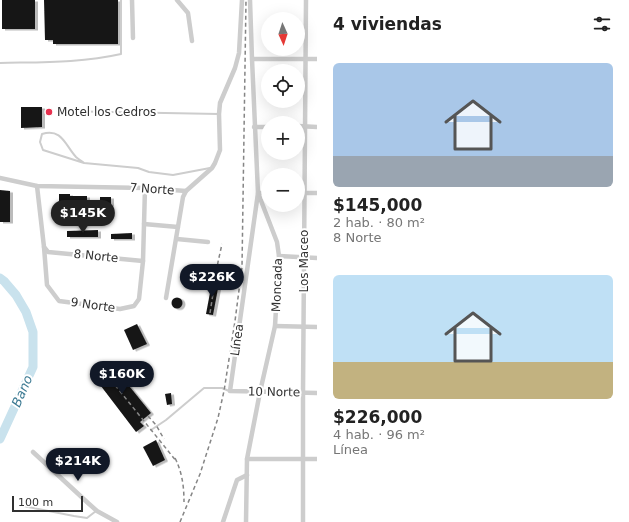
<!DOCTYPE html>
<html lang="es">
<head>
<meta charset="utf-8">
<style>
	:root { --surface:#fff; --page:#f6f6f6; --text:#222; --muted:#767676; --accent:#111827 }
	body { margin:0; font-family:"DejaVu Sans",sans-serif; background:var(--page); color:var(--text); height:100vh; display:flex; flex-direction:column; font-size:15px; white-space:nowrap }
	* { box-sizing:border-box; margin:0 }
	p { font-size:13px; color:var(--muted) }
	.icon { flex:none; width:22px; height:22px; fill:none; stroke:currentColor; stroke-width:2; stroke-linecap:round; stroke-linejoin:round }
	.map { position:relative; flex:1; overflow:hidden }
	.panel { display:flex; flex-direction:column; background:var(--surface); width:312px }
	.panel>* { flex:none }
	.needle { width:26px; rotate:177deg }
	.tools { position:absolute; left:261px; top:12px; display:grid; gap:8px }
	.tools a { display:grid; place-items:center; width:44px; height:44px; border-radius:50%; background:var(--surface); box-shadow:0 4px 16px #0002; font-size:20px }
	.scale { position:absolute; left:12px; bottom:10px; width:71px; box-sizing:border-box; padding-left:4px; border:2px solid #303030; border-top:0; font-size:11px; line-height:14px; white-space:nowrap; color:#303030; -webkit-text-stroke:3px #fff; paint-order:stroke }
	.price { position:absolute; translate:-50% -34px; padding:0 9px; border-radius:14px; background:var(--accent); color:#fff; font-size:13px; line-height:26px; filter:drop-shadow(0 1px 2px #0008) }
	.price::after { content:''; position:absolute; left:50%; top:24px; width:12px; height:9px; margin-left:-6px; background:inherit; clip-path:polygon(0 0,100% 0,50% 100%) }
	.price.active { background:#222; color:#fff }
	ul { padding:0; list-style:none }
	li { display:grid; align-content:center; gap:8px; height:212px; padding:0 16px }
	li span { display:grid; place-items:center; height:124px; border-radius:6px; color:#555 }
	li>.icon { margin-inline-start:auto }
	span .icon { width:72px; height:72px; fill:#fffc; stroke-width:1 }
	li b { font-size:17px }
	h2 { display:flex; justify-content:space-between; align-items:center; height:48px; padding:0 16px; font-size:17px }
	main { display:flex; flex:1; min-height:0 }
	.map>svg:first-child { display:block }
</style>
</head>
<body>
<main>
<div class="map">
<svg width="317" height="522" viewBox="0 0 317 522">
	<defs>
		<filter id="shadow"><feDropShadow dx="3" dy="1.5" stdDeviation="0" flood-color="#0004"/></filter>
	</defs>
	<rect width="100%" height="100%" fill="#fff"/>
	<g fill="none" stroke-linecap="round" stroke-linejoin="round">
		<!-- river -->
		<path stroke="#c9e2ed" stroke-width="9" d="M0 278 4 281 16 295 26 312 33 332V367L0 439"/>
	</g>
	<!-- building -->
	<g fill="#171717" filter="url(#shadow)">
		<rect x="2" y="0" width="33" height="29"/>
		<path d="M44 0H118V44H53V40H45Z"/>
		<path d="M21 107H42V127L21 128Z"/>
		<path d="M0 190 10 191V222H0Z"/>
		<path d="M59 194H70V196H87V204L75 205V203H59Z"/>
		<rect x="100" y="197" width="11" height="8"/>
		<path d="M98 230V237H67V231Z"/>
		<path d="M132 233V239H111V234Z"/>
		<path d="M212 282 219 283 213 315 206 314Z"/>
		<circle cx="177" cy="303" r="5.5"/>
		<path d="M137 324 147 344 133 350 124 330Z"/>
		<path d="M109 361 151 413 140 422 144 426 136 432 91 373Z"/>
		<path d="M171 393 172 404 167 405 165 394Z"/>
		<path d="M156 440 165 460 153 466 143 447Z"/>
	</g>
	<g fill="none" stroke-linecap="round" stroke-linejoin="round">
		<!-- service -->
		<g stroke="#cdcdcd" stroke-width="2">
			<path d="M0 63C40 62 81 63 121 54V0"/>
			<path d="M57 111 219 114"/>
			<path d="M84 163 43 150 40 142 42 134C62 128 65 145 76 157 78 159 82 161 84 163L138 168 149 172 173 175 210 168"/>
			<path d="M151 430 166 420 204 388H222L229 391"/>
			<path d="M23 506 74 516 87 518 96 511"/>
		</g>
		<!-- minor -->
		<g stroke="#cdcdcd" stroke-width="4.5">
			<path d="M132 0 133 38"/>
			<path d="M177 0 188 13 192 41"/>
			<path d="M252 59H317"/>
			<path d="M298 126 317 127"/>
			<path d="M254 127H268"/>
			<path d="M0 178 37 186 145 188 186 191"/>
			<path d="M37 186 44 247 48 252 143 261"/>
			<path d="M268 193H258L230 391 317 393"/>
			<path d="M298 193H317"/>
			<path d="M144 224 178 227"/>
			<path d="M177 239 208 242"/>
			<path d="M44 247 47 285 59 301 120 309 134 306 139 299 143 261 145 188"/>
			<path d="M279 256 317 258"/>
			<path d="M166 298 183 197 186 191 212 168 215 163 220 150 219 114 220 103 235 68 239 53 242 0"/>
			<path d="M275 326 317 327"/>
			<path d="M33 452 88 503 97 511 117 522"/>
			<path d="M247 459H317"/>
			<path d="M223 522 237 480 247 475"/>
			<path d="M246 522 247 459 260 392 275 326 279 256 277 242 258 193 252 59 250 0"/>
			<path d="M303 522V393L306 0"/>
		</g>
		<!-- rail -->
		<g stroke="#858585" stroke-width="1.5" stroke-dasharray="4 3" stroke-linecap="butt">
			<path d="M210 313 218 262 222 244"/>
			<path d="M102 369 177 462"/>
			<path d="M148 416 156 425 164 439"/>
			<path d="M175 458C182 472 184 486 184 502"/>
			<path d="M180 522 200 474 218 418 224 391 235 321 242 267 246 0"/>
		</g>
	</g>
	<!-- markers -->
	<circle fill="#e7314f" stroke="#fff" stroke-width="1.5" cx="49" cy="112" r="4"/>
	<g text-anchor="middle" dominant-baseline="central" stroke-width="4" stroke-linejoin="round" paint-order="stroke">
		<!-- poi labels -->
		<g font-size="12" fill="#303030" stroke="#fff" text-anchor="start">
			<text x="57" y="112">Motel los Cedros</text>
		</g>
		<!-- street labels -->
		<g font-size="12" fill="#303030" stroke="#fff">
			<text transform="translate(152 189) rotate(4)">7 Norte</text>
			<text transform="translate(96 256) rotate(6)">8 Norte</text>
			<text transform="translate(304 261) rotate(-90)">Los Maceo</text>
			<text transform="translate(277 285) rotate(-88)">Moncada</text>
			<text transform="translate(93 305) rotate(8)">9 Norte</text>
			<text transform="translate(237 340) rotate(-82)">Línea</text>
			<text transform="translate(274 392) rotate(1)">10 Norte</text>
		</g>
		<!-- water labels -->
		<g font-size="13" font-style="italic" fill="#3c7a93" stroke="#fff">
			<text transform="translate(22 391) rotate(-66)">Bano</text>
		</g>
	</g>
</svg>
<div class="tools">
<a><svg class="needle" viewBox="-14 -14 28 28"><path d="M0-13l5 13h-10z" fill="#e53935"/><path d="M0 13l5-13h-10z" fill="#767676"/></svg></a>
<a><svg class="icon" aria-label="locate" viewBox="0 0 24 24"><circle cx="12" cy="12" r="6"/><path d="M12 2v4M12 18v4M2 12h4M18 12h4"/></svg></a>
<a>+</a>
<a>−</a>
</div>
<div class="scale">100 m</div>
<b class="price active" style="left:83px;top:234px">$145K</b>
<b class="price" style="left:212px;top:298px">$226K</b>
<b class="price" style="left:122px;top:395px">$160K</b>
<b class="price" style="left:78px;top:482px">$214K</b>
</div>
<section class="panel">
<h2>4 viviendas<svg class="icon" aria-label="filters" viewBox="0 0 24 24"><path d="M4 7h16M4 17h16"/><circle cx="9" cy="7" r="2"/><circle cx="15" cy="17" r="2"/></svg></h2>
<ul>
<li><span style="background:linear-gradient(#a9c7e8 75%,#9aa5b1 0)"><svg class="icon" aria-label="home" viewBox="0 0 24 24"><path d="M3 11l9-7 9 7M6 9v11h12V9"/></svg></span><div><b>$145,000</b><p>2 hab. · 80 m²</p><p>8 Norte</p></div></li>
<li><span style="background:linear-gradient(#bfe0f5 70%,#c2b280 0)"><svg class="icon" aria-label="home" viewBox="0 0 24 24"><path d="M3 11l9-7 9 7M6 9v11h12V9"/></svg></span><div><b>$226,000</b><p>4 hab. · 96 m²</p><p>Línea</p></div></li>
</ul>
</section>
</main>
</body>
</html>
